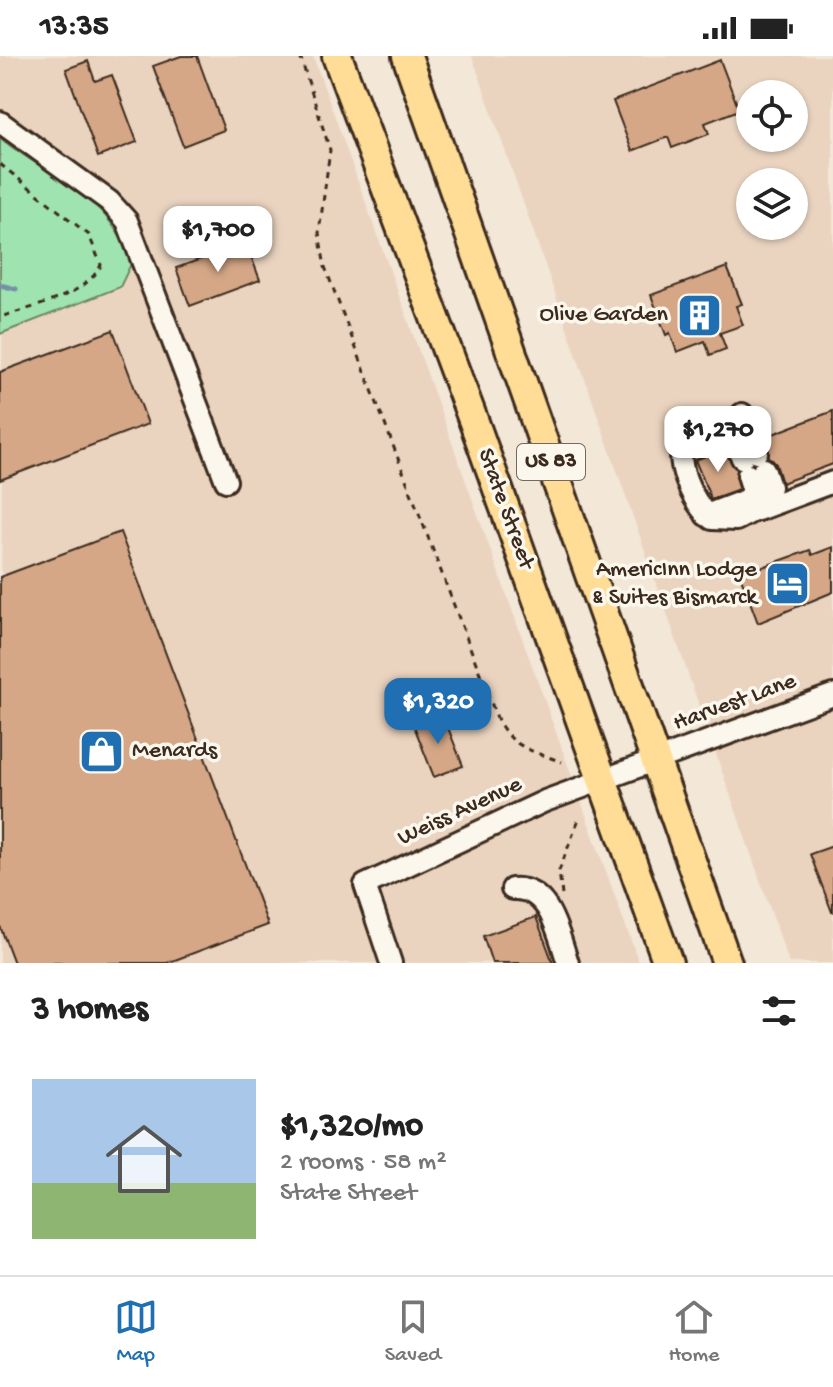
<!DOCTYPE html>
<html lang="en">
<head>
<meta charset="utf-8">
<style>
	:root { --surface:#fff; --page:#f2f2f2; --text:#222; --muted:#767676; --line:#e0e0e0; --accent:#1f6fb2 }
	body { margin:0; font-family:"Gochi Hand",sans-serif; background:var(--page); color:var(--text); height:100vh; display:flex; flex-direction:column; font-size:30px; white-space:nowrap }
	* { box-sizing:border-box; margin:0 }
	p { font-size:26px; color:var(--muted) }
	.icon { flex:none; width:44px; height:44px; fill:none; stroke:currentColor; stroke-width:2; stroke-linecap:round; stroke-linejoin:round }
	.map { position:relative; height:907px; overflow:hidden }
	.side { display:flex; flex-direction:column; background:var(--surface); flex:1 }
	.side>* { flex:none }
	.buttons { position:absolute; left:736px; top:24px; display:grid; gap:16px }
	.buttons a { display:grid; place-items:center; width:72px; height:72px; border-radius:50%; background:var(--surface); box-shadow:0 2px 6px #0004; font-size:40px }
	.price { position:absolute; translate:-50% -68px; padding:0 18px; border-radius:16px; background:#fff; color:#222; font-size:26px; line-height:52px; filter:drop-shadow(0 2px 4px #0008) }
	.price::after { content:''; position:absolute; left:50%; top:48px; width:24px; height:18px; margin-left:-12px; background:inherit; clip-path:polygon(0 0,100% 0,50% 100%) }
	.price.current { background:var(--accent); color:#fff }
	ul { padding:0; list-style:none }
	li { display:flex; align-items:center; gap:24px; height:200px; padding:0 32px }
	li+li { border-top:2px solid var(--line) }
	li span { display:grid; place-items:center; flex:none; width:224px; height:160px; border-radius:0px; color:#555 }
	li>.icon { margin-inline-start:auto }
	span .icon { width:96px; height:96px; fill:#fffc; stroke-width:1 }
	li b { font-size:34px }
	h2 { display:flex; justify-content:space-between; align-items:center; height:96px; padding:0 32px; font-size:34px }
	.status { display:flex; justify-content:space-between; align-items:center; height:56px; padding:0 40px; background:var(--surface); direction:ltr }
	.status svg { height:22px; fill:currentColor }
	.dock { display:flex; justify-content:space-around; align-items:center; height:112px; border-top:2px solid var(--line); background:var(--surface); font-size:22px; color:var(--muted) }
	.dock a { display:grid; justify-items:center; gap:4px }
	.dock .current { color:var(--accent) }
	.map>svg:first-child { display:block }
</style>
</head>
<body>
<div class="status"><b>13:35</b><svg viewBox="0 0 49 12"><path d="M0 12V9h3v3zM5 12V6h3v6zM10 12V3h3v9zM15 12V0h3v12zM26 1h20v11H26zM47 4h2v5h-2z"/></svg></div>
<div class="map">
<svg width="833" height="907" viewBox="0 0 833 907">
	<rect width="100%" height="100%" fill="#f3e7d8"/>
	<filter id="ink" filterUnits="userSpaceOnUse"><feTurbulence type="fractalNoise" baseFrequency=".0125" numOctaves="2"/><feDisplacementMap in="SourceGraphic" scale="16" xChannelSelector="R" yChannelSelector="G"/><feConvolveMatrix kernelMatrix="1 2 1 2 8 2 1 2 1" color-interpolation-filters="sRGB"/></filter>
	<g filter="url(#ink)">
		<!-- built -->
		<g fill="#ead4c0" fill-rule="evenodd">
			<path d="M0 0H313L639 907H0L3 84 0 82Z"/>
			<path d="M472 0H833V907H789ZM750 38H794V82H750ZM750 126H794V170H750Z"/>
		</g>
		<!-- green -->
		<path fill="#9fe4b0" stroke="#6d8767" stroke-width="2" d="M0 82C52 124 111 138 131 208L120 231 0 278Z"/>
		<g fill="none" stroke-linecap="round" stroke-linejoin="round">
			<!-- stream -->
			<path stroke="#7591a3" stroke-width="5" d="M0 229 16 233"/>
		</g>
		<!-- building -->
		<g fill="#d5a787" stroke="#3b2a1e" stroke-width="2">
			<path d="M181 0H197L224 74 183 90 153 10Z"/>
			<path d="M720 4 739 54 705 67 709 78 672 92 668 81 632 95 613 45Z"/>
			<path d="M88 5 95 25 112 19 137 86 98 101 66 13Z"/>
			<path d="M246 187 260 224 190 250 176 212Z"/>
			<path d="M727 211 742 248 736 250 743 269 720 277 726 293 710 299 705 285 677 296 670 277 666 279 651 239Z"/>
			<path d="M113 274 148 368 0 424V316Z"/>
			<path d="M833 355V408L782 427 776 408 769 401 765 381Z"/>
			<path d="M724 393 737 413 739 433 711 443 695 404Z"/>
			<path d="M120 476 268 869 167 907H14L0 870V521Z"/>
			<path d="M833 491V536L758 567 740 519 810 494 812 499Z"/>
			<path d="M443 659 463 710 434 721 414 670Z"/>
			<path d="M833 790V856H832L810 798Z"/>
			<path d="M536 861 553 907H492L483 880Z"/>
		</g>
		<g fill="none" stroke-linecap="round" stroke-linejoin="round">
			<defs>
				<g id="minor">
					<path d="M0 66 109 145 127 165 226 425"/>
					<path d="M742 358 757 396"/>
					<path d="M727 364 742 402"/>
					<path d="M687 379C670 399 693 450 712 463L736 464 763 450 770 431 764 413"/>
					<path d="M758 454 833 426"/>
					<path d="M706 459 748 443 753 435 748 419"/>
					<path d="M512 833C550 830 558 878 568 907"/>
					<path d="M391 907 365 829 545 745 833 639"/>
				</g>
				<g id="highway">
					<path d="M337 0 475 369 668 907"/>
					<path d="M407 0 727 907"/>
				</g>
			</defs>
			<!-- minor casing -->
			<use href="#minor" stroke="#3b2a1e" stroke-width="26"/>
			<!-- highway casing -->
			<use href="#highway" stroke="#3b2a1e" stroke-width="34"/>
			<!-- path -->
			<g stroke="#3b2a1e" stroke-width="3" stroke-dasharray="6 6" stroke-linecap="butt">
				<path d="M300 0 330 94 319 177 325 211 497 662C511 692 533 695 562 706"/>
				<path d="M0 108 89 179 101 209C86 240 32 251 0 261"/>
				<path d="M562 839 559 815 580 760"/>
			</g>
			<!-- minor -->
			<use href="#minor" stroke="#fbf7ec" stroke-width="20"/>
			<!-- highway -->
			<use href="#highway" stroke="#ffdd96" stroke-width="28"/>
		</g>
	</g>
	<!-- icons -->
	<defs>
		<symbol id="building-square" viewBox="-11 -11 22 22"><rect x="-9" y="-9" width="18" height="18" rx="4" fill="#1f6fb2" stroke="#fbf7ec"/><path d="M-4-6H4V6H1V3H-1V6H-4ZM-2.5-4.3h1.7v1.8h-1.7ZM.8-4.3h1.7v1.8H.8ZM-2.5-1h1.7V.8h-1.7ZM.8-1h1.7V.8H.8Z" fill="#fff"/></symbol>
		<symbol id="hotel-square" viewBox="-11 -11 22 22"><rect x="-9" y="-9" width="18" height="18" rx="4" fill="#1f6fb2" stroke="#fbf7ec"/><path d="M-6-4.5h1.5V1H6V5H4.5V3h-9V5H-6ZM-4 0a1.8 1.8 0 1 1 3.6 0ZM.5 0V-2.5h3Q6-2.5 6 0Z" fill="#fff"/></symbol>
		<symbol id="shop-square" viewBox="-11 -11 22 22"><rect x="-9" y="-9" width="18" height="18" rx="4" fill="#1f6fb2" stroke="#fbf7ec"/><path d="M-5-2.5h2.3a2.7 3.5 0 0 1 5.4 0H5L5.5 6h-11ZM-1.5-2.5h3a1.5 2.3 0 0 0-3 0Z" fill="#fff"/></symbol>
	</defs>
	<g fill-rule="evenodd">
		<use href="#building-square" x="674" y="234" width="51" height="51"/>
		<use href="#hotel-square" x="762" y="502" width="51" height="51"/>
		<use href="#shop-square" x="76" y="670" width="51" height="51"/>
	</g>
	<g text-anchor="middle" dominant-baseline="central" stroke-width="7" stroke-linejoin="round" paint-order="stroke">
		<!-- shield labels -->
		<rect fill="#fbf7ec" stroke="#75685c" stroke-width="2" x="517" y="388" width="68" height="36" rx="6"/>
		<g font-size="22" font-weight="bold" fill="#3b2a1e">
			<text x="551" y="406">US 83</text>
		</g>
		<!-- poi labels -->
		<g font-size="24" fill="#3b2a1e" stroke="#fbf7ec" text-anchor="end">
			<text x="668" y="259">Olive Garden</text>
			<text x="757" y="514">AmericInn Lodge<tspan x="757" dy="28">&amp; Suites Bismarck</tspan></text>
			<text x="132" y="695" text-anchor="start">Menards</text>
		</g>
		<!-- street labels -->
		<g font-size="24" fill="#3b2a1e" stroke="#fbf7ec">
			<text transform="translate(505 453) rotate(70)">State Street</text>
			<text transform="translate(735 647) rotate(-20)">Harvest Lane</text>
			<text transform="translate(460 756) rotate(-25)">Weiss Avenue</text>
		</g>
	</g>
</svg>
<div class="buttons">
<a><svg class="icon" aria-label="locate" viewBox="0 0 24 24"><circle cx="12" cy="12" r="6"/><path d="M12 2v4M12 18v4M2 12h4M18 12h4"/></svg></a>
<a><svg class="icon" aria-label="layers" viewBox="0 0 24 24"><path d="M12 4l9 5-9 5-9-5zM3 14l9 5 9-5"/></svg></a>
</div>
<b class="price" style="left:218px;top:218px">$1,700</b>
<b class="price" style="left:718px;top:418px">$1,270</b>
<b class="price current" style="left:438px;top:690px">$1,320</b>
</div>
<section class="side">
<h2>3 homes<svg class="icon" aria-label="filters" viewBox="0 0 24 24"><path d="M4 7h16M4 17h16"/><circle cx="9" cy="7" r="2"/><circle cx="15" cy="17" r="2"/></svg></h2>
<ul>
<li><span style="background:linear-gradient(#a9c7e8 65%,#8fb573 0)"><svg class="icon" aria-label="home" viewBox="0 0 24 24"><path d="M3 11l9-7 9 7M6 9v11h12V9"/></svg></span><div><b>$1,320/mo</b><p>2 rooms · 58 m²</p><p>State Street</p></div></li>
</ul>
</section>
<nav class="dock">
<a class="current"><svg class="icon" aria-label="map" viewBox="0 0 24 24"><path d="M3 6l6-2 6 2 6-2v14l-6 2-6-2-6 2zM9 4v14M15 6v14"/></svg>Map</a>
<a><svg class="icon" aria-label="saved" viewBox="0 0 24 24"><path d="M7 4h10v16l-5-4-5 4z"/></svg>Saved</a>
<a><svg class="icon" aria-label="home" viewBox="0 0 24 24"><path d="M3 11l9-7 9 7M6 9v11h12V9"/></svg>Home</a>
</nav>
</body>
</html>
